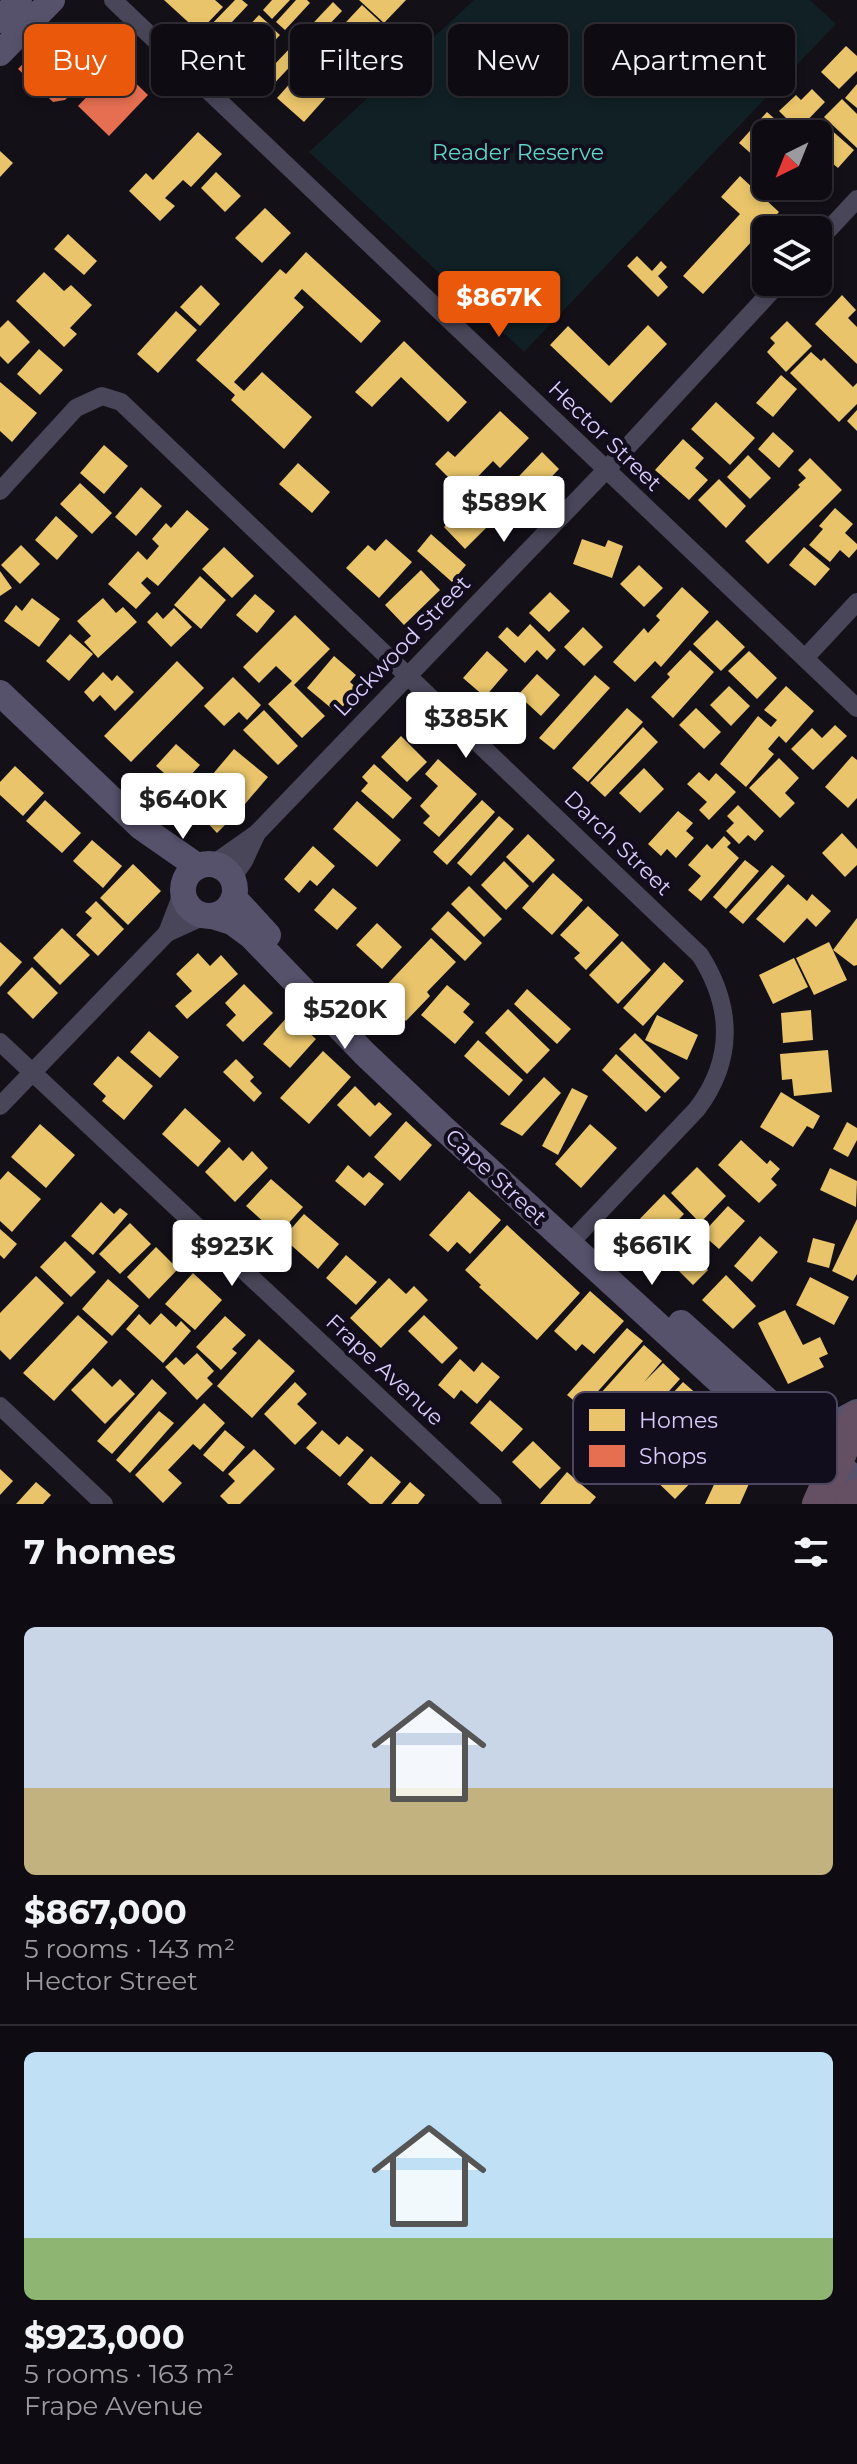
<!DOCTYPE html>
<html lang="en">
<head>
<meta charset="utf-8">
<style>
	:root { --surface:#0e0c12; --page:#17151b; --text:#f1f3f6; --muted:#9b9b9f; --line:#2e2c32; --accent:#ea580c }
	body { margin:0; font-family:Montserrat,sans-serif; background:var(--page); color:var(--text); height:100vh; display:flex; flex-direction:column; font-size:30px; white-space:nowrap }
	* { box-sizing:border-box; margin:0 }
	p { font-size:26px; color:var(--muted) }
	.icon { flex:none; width:44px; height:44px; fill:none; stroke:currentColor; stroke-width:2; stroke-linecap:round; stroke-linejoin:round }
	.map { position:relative; height:1504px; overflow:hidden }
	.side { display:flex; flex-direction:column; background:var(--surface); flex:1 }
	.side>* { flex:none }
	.banner { position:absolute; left:24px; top:24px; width:810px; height:72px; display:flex; gap:16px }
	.needle { width:52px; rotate:223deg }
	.controls { position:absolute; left:752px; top:120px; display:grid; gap:16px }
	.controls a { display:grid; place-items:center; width:80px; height:80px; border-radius:12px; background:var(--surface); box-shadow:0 4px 12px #0003,0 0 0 2px var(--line); font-size:40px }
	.price { position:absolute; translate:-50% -68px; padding:0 18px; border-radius:8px; background:#fff; color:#222; font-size:26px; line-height:52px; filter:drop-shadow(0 2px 4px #0008) }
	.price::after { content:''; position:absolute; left:50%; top:48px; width:24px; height:18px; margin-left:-12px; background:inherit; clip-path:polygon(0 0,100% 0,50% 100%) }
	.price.selected { background:var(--accent); color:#fff }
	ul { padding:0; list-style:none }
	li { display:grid; align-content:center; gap:16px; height:424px; padding:0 24px }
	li+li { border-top:2px solid var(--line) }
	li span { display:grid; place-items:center; height:248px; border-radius:12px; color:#555 }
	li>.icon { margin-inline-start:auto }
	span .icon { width:144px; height:144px; fill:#fffc; stroke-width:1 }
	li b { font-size:34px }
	h2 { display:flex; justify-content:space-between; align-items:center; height:96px; padding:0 24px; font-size:34px }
	.pill { padding:0 28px; border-radius:12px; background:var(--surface); box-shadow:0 4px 12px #0003,0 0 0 2px var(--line); font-size:28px; line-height:72px }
	.pill.selected { background:var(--accent); color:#fff }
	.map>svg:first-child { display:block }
</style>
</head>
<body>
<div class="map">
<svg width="857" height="1504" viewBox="0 0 857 1504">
	<rect width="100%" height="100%" fill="#131018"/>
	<!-- green -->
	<path fill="#102024" d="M474 0H810L836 24 524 352 309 152Z"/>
	<!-- homes -->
	<g fill="#e9c46a">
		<path d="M164 0H215L223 7 199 32Z"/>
		<path d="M235 0H242L248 5 216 39 206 30Z"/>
		<path d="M272 0H290L272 19 263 10Z"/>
		<path d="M296 0H307L310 3 285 30 276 22Z"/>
		<path d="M359 0H406L384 23Z"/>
		<path d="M333 2 342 11 310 45 301 36Z"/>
		<path d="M362 5 389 30 347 76 319 51Z"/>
		<path d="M259 15 269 24 237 58 227 49Z"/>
		<path d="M270 26 280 35 248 69 239 60Z"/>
		<path d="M846 46 857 56V71L839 89 821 72Z"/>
		<path d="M291 47 300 56 268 90 259 81Z"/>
		<path d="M317 53 344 77 304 122 277 98Z"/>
		<path d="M857 84V108L845 98Z"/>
		<path d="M812 89 825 102 798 130 779 111 796 95 801 100Z"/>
		<path d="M842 99 857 114V148L824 117Z"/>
		<path d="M767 112 785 128 779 134H766V147L756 158 739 143Z"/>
		<path d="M821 121 854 150 838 168 818 151V134H810Z"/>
		<path d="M198 132 222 154 191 187 183 180 165 198 175 206 160 221 129 191 146 173 153 180Z"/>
		<path d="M0 151 13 163 0 177Z"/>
		<path d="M216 172 241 196 225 212 201 188Z"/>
		<path d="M740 176 779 212 703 294 683 276 740 214 721 197Z"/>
		<path d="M265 208 291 233 262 263 235 238Z"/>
		<path d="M68 234 97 261 84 275 54 249Z"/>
		<path d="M306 252 381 321 361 343 302 289 294 298 304 307 234 382 244 391 262 372 312 417 284 449 231 400 235 395 196 360 280 269 286 274Z"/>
		<path d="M637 256 652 271 661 261 667 267 658 276 668 287 658 297 627 266Z"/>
		<path d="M44 272 64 291 71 285 92 305 70 328 77 334 64 347 16 301Z"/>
		<path d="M201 285 220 304 200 326 180 307Z"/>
		<path d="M842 295 856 310 848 318 857 327V364L815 324Z"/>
		<path d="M176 311 197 330 158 373 137 354Z"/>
		<path d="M8 320 30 342 8 364 0 356V328Z"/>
		<path d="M787 321 812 346 786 372 767 352 775 343 770 338Z"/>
		<path d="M648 325 667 344 611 403 550 345 568 326 609 366Z"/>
		<path d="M404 341 467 402 448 422 401 377 372 407 355 392Z"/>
		<path d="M39 349 63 370 40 395 17 374Z"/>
		<path d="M811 352 821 361 824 358 853 387 857 383V404L839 422 790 373Z"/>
		<path d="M781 375 797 389 773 417 756 403Z"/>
		<path d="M0 382 37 413 12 442 0 431Z"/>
		<path d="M716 402 755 438 730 465 691 429Z"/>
		<path d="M857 410V431L847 421Z"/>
		<path d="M500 411 529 438 500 468 493 461 463 492 435 464 448 451 455 457Z"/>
		<path d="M773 432 794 451 779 468 758 449Z"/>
		<path d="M683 439 704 458 695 468 708 480 689 500 655 470Z"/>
		<path d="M104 445 128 466 104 494 80 473Z"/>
		<path d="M542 452 559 469 503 528 473 500 492 481 504 492Z"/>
		<path d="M748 455 771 478 750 499 727 477Z"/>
		<path d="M810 458 842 490 768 564 745 541 800 487 798 485 806 478 798 470Z"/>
		<path d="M298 463 330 492 312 513 279 484Z"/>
		<path d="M719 479 746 506 726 528 698 500Z"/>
		<path d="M80 483 112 513 92 534 60 504Z"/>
		<path d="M141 487 162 506 136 536 115 517Z"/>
		<path d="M835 508 853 524 845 533 857 544V549L849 558 840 550 830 562 809 545 823 529 819 526Z"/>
		<path d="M187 510 209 529 158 586 147 577 141 583 151 593 136 609 108 584 138 551 147 560 159 546 152 539 166 523 171 528Z"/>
		<path d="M471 511 487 527 465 549 444 527 452 519 457 525Z"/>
		<path d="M56 516 78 536 57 560 35 540Z"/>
		<path d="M431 534 466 565 452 582 417 551Z"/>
		<path d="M386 539 412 562 379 598 346 568 368 545 375 551Z"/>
		<path d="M582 539 605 547 608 540 623 546 612 578 573 564Z"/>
		<path d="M21 545 40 564 20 584 1 565Z"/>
		<path d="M224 547 254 576 232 598 202 569Z"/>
		<path d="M804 547 830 569 815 586 789 565Z"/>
		<path d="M639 565 663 588 644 607 620 584Z"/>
		<path d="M421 570 440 590 404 625 385 605Z"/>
		<path d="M0 571 12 588 0 596Z"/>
		<path d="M200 576 226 600 201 629 174 605Z"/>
		<path d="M682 587 709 612 661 667 655 661 635 682 613 662 644 628 648 633 660 620 656 616Z"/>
		<path d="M550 592 570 611 549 632 529 613Z"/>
		<path d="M255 594 275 611 257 633 236 615Z"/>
		<path d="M32 598 60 619 39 647 4 621 16 605 22 611Z"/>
		<path d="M103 598 116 613 123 607 137 622 98 658 84 642 91 636 77 621Z"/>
		<path d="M174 608 192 627 171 647 147 622 157 612 163 619Z"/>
		<path d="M295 615 330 649 294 685 325 716 302 738 268 704 292 681 276 666 259 683 243 667Z"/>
		<path d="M717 620 745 647 721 671 693 644Z"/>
		<path d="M530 624 556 650 547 660 537 650 525 663 498 637 507 627 518 637Z"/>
		<path d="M583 627 603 647 584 666 564 647Z"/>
		<path d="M70 634 93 654 69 681 46 661Z"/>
		<path d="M690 650 714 672 673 718 651 697 670 677 667 674Z"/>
		<path d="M487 651 508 670 485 697 463 678Z"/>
		<path d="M749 651 777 678 757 699 728 671Z"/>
		<path d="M334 656 356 675 350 682 358 689 337 713 307 688Z"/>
		<path d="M177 661 204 688 131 762 104 736Z"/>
		<path d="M103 672 112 681 117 675 134 692 115 711 100 695 93 702 84 692Z"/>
		<path d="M537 674 560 695 541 716 518 695Z"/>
		<path d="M595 675 610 688 554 750 539 738Z"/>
		<path d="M233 677 261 705 247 720 239 712 224 726 204 706Z"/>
		<path d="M729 686 750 706 731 726 710 705Z"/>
		<path d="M786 686 814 711 786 743 779 736 768 749 774 754 746 787 720 764 758 716 771 727 777 720 764 710Z"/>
		<path d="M627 708 643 722 588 782 572 768Z"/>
		<path d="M696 708 721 732 704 749 679 725Z"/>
		<path d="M264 710 298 746 278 765 243 730Z"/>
		<path d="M835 725 847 736 813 770 791 749 812 728 822 738Z"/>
		<path d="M643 727 658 742 605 797 590 783Z"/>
		<path d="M401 736 427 762 407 782 381 757Z"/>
		<path d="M176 744 200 765 180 787 156 766Z"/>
		<path d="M234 749 268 777 245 804 212 775Z"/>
		<path d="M852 756 857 760V798L848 808 825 787Z"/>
		<path d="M779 758 799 778 785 793 795 803 780 818 749 788Z"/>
		<path d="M438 759 477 794 439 837 423 823 430 816 420 806 438 786 425 774Z"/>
		<path d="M374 764 412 798 393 819 361 791 368 783 362 777Z"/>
		<path d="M15 766 44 793 23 816 0 795V782Z"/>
		<path d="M644 768 664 789 640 813 619 793Z"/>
		<path d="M699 772 709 781 716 773 736 792 709 820 699 810 707 802 687 784Z"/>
		<path d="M214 784 240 810 217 833 198 813 203 808 197 801Z"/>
		<path d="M45 800 81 833 62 853 26 821Z"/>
		<path d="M482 800 495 812 447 865 433 852Z"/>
		<path d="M357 801 401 840 377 867 333 829Z"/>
		<path d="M738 805 764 831 755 841 748 835 739 844 726 831 734 823 727 816Z"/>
		<path d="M678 811 693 823 686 831 694 838 676 858 667 849 661 856 648 844Z"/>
		<path d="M499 816 514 829 471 876 457 863Z"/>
		<path d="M842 833 857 849V865L845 877 822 853Z"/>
		<path d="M528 834 555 860 533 883 506 857Z"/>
		<path d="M724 836 731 843 727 847 739 858 701 901 688 890 701 876 688 865 707 844 712 849Z"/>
		<path d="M92 840 122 866 103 888 73 861Z"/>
		<path d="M313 846 335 866 317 886 310 880 299 893 284 879Z"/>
		<path d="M745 860 759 871 726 909 713 897Z"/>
		<path d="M504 861 529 886 506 910 481 885Z"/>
		<path d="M133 864 161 891 128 925 100 898Z"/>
		<path d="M772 865 785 876 743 924 729 912Z"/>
		<path d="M553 873 583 900 552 935 522 908Z"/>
		<path d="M788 884 807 901 812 894 831 911 816 927 807 918 784 943 756 919Z"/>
		<path d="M469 886 502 919 484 937 451 904Z"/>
		<path d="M333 888 357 908 337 930 314 910Z"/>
		<path d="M96 901 124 929 98 956 76 935 92 918 85 912Z"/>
		<path d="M588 906 619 935 586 970 574 958 580 953 560 935Z"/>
		<path d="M448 911 482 943 465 961 431 929Z"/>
		<path d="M857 918V965L854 966 833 950Z"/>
		<path d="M377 923 402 947 382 969 356 945Z"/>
		<path d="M62 928 90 955 60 985 33 958Z"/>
		<path d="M431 938 456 962 427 992 430 996 406 1021 378 994Z"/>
		<path d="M622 941 651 970 618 1004 589 975Z"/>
		<path d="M0 942 22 962 0 987Z"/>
		<path d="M829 942 847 980 814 995 796 958Z"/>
		<path d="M198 953 210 966 221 955 238 974 187 1019 175 1006 192 991 176 974Z"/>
		<path d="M794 958 808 987 773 1004 759 975Z"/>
		<path d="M664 962 684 981 643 1026 623 1008Z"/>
		<path d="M32 967 58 993 33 1019 7 993Z"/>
		<path d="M244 984 273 1013 243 1042 226 1025 236 1015 225 1003Z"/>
		<path d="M447 985 470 1004 463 1012 474 1022 455 1044 421 1015Z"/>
		<path d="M527 989 571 1029 557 1044 514 1004Z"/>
		<path d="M508 1009 550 1050 527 1074 485 1033Z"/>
		<path d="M811 1010 813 1040 783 1043 781 1013Z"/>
		<path d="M289 1015 316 1039 290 1068 263 1044Z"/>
		<path d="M657 1015 698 1035 687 1060 645 1040Z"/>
		<path d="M149 1031 179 1057 160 1078 130 1052Z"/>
		<path d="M635 1033 680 1078 665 1093 619 1049Z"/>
		<path d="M478 1040 523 1080 509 1096 464 1056Z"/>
		<path d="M828 1050 832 1092 794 1096 792 1079 782 1080 780 1054Z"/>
		<path d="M323 1051 351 1077 309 1124 280 1098Z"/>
		<path d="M616 1054 661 1097 646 1112 602 1070Z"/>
		<path d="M118 1056 153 1086 124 1120 102 1101 106 1096 93 1084Z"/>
		<path d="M236 1059 254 1077 250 1081 262 1093 254 1102 223 1072Z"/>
		<path d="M544 1077 561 1093 522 1136 500 1124Z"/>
		<path d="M355 1086 375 1106 379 1102 392 1114 370 1137 337 1105Z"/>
		<path d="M572 1088 588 1096 558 1155 542 1146Z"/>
		<path d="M781 1092 820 1116 813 1129 807 1126 793 1147 760 1127Z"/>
		<path d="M185 1108 221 1141 198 1167 162 1134Z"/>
		<path d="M406 1121 432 1145 400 1181 374 1157Z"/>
		<path d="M847 1122 857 1128V1140L848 1157 833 1149Z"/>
		<path d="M40 1124 75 1155 46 1188 11 1157Z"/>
		<path d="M590 1124 617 1148 581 1188 555 1164Z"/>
		<path d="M741 1140 767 1164 770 1160 780 1169 771 1179 777 1185 759 1203 718 1165Z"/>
		<path d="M229 1147 243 1161 252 1151 268 1168 235 1202 205 1172Z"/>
		<path d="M348 1165 363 1178 369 1172 384 1184 365 1206 335 1181Z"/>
		<path d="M697 1167 726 1196 700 1223 671 1193Z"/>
		<path d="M830 1168 857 1181 856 1207 820 1190Z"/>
		<path d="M8 1171 41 1199 12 1232 0 1221V1180Z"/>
		<path d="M271 1179 303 1207 278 1235 246 1206Z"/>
		<path d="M469 1191 501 1220 470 1254 457 1242 448 1252 429 1235Z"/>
		<path d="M664 1194 684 1214 650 1249 630 1229Z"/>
		<path d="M101 1202 114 1214 120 1208 128 1214 93 1255 71 1236Z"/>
		<path d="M728 1206 745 1221 719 1249 702 1234Z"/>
		<path d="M304 1214 339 1244 318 1269 283 1238Z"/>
		<path d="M857 1219V1274L853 1281 832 1271Z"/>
		<path d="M130 1223 151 1244 120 1274 99 1254Z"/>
		<path d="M507 1225 580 1293 537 1340 479 1287 481 1285 465 1270Z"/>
		<path d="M0 1229 17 1244 4 1259 0 1255Z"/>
		<path d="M687 1229 709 1251 699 1261 708 1270 693 1285 662 1254Z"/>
		<path d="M760 1236 778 1252 752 1282 734 1266Z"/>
		<path d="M813 1238 835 1244 829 1268 807 1262Z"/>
		<path d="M65 1241 96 1272 71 1297 40 1267Z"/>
		<path d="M156 1247 178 1269 149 1299 127 1277Z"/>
		<path d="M346 1255 377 1282 356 1305 326 1278Z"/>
		<path d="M193 1273 222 1300 195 1330 165 1304Z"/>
		<path d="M726 1275 756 1306 733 1329 702 1300Z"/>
		<path d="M36 1276 64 1303 10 1360 0 1350V1313Z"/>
		<path d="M810 1277 849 1297 834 1325 796 1305Z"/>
		<path d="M389 1278 406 1294 414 1286 428 1300 381 1348 350 1318Z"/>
		<path d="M108 1279 139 1306 112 1336 82 1309Z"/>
		<path d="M590 1291 624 1321 594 1354 582 1344 576 1351 554 1331Z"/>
		<path d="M785 1310 803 1345 820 1337 828 1354 819 1358 824 1367 788 1384 758 1323Z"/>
		<path d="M161 1313 176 1327 181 1321 191 1331 163 1363 126 1329 139 1314 150 1325Z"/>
		<path d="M78 1315 108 1342 54 1401 23 1373Z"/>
		<path d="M424 1315 458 1348 442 1364 408 1331Z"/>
		<path d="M225 1316 246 1335 232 1349 237 1353 221 1370 196 1347Z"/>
		<path d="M627 1328 643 1341 583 1408 567 1395Z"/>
		<path d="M259 1339 295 1371 252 1418 217 1386Z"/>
		<path d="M644 1345 662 1361 644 1382 663 1363 680 1379 630 1434 623 1427 616 1435 606 1425 611 1420 592 1403Z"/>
		<path d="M197 1353 214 1371 207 1378 213 1384 197 1400 165 1367 176 1357 184 1365Z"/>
		<path d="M460 1359 474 1372 482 1362 500 1377 477 1404 461 1390 454 1399 438 1385Z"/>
		<path d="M93 1368 112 1387 120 1379 135 1394 105 1424 71 1390Z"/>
		<path d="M152 1379 167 1393 112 1454 97 1441Z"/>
		<path d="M295 1382 307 1394 297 1404 317 1423 295 1445 264 1414Z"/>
		<path d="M683 1382 700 1397 644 1458 627 1443Z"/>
		<path d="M490 1400 523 1429 502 1452 470 1423Z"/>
		<path d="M204 1403 225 1423 200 1450 193 1444 168 1470 182 1483 163 1503 135 1475Z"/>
		<path d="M710 1406 738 1433 675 1499 649 1474 666 1456 677 1467 685 1459 672 1446Z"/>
		<path d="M159 1411 174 1423 130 1473 116 1460Z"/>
		<path d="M225 1430 245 1447 223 1472 203 1455Z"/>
		<path d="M322 1430 339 1445 347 1436 364 1450 340 1477 306 1448Z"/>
		<path d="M738 1433 763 1452 740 1504H705Z"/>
		<path d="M533 1441 561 1468 540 1489 512 1462Z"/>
		<path d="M254 1449 275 1469 240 1504H228L220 1496 235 1481 228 1474Z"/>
		<path d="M371 1456 401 1482 382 1504H370L347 1484Z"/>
		<path d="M0 1469 13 1481 0 1495Z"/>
		<path d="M567 1472 596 1497 590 1504H540Z"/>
		<path d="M36 1482 51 1495 43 1504H16Z"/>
		<path d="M410 1482 425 1495 418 1504H391Z"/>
	</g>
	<!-- shops -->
	<g fill="#e76f51">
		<path d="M47 38 88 76 65 100 53 102 18 69Z"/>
		<path d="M117 65 148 95 109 136 78 106Z"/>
	</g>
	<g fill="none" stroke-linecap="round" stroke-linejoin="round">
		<!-- street -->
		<g stroke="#494659" stroke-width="18">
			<path d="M113 0 857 708"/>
			<path d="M818 241 857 199"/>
			<path d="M0 491 76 408 102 396 121 402 700 955C733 1007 734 1060 697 1109L568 1245"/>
			<path d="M805 658 857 602"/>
			<path d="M213 864 257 833 606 470 780 282"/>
			<path d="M232 878 244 861 257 833"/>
			<path d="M167 933 204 916"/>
			<path d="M0 1042 493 1504"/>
			<path d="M0 1106 167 933 182 894"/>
			<path d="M0 1406 104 1504"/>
		</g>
		<!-- secondary -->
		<g stroke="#57526c" stroke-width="26">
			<path d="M0 20 19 0"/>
			<path d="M0 53 52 0"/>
			<path d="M0 693 141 827 197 866"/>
			<circle cx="209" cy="890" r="26"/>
			<path d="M234 898 268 935"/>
			<path d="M213 916 232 922 251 936 365 1054 442 1127 842 1494"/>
			<path d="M681 1323 857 1481"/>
			<path d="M791 1420 833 1425 857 1412"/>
		</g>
		<!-- highway -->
		<g stroke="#654f62" stroke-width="32">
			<path d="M818 1504 857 1417"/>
			<path d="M853 1504 857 1495"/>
		</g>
	</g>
	<g text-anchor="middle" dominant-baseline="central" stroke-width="8" stroke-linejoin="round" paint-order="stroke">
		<!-- park labels -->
		<g font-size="22" fill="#5ed5c8" stroke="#120d1c">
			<text x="518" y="152">Reader Reserve</text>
		</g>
		<!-- street labels -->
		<g font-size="22" fill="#d8ccfb" stroke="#120d1c">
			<text transform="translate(605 436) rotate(44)">Hector Street</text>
			<text transform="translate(402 646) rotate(-46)">Lockwood Street</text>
			<text transform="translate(618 843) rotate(44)">Darch Street</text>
			<text transform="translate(496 1177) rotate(43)">Cape Street</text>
			<text transform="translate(385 1370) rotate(43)">Frape Avenue</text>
		</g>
	</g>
	<!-- legend -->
	<rect x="573" y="1392" width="264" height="92" rx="12" fill="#120d1c" stroke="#4d465f" stroke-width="2"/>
	<rect x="589" y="1409" width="36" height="22" fill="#e9c46a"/>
	<rect x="589" y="1445" width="36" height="22" fill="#e76f51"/>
	<g font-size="22" fill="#d8ccfb">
		<text x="639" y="1428">Homes</text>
		<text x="639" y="1464">Shops</text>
	</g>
</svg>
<div class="controls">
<a><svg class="needle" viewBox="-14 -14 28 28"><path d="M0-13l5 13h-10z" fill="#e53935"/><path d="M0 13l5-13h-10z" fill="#9b9b9f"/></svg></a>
<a><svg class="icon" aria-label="layers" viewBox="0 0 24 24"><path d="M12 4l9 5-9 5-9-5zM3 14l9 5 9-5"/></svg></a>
</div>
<b class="price selected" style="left:499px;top:339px">$867K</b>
<b class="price" style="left:504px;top:544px">$589K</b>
<b class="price" style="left:466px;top:760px">$385K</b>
<b class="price" style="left:183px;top:841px">$640K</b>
<b class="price" style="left:345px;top:1051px">$520K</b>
<b class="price" style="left:652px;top:1287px">$661K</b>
<b class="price" style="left:232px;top:1288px">$923K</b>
<div class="banner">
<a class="pill selected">Buy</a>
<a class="pill">Rent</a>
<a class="pill">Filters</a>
<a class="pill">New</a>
<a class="pill">Apartment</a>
</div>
</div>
<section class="side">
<h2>7 homes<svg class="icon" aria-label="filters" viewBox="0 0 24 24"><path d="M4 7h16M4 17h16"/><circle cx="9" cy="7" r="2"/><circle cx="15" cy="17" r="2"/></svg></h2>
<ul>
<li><span style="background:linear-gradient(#c9d6e8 65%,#c2b280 0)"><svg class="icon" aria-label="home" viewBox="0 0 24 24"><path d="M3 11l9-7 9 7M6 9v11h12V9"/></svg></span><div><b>$867,000</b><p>5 rooms · 143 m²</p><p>Hector Street</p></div></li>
<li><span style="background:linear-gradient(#bfe0f5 75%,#8fb573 0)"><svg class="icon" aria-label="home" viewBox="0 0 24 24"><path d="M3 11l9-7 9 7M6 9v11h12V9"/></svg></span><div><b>$923,000</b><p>5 rooms · 163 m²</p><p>Frape Avenue</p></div></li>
</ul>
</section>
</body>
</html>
